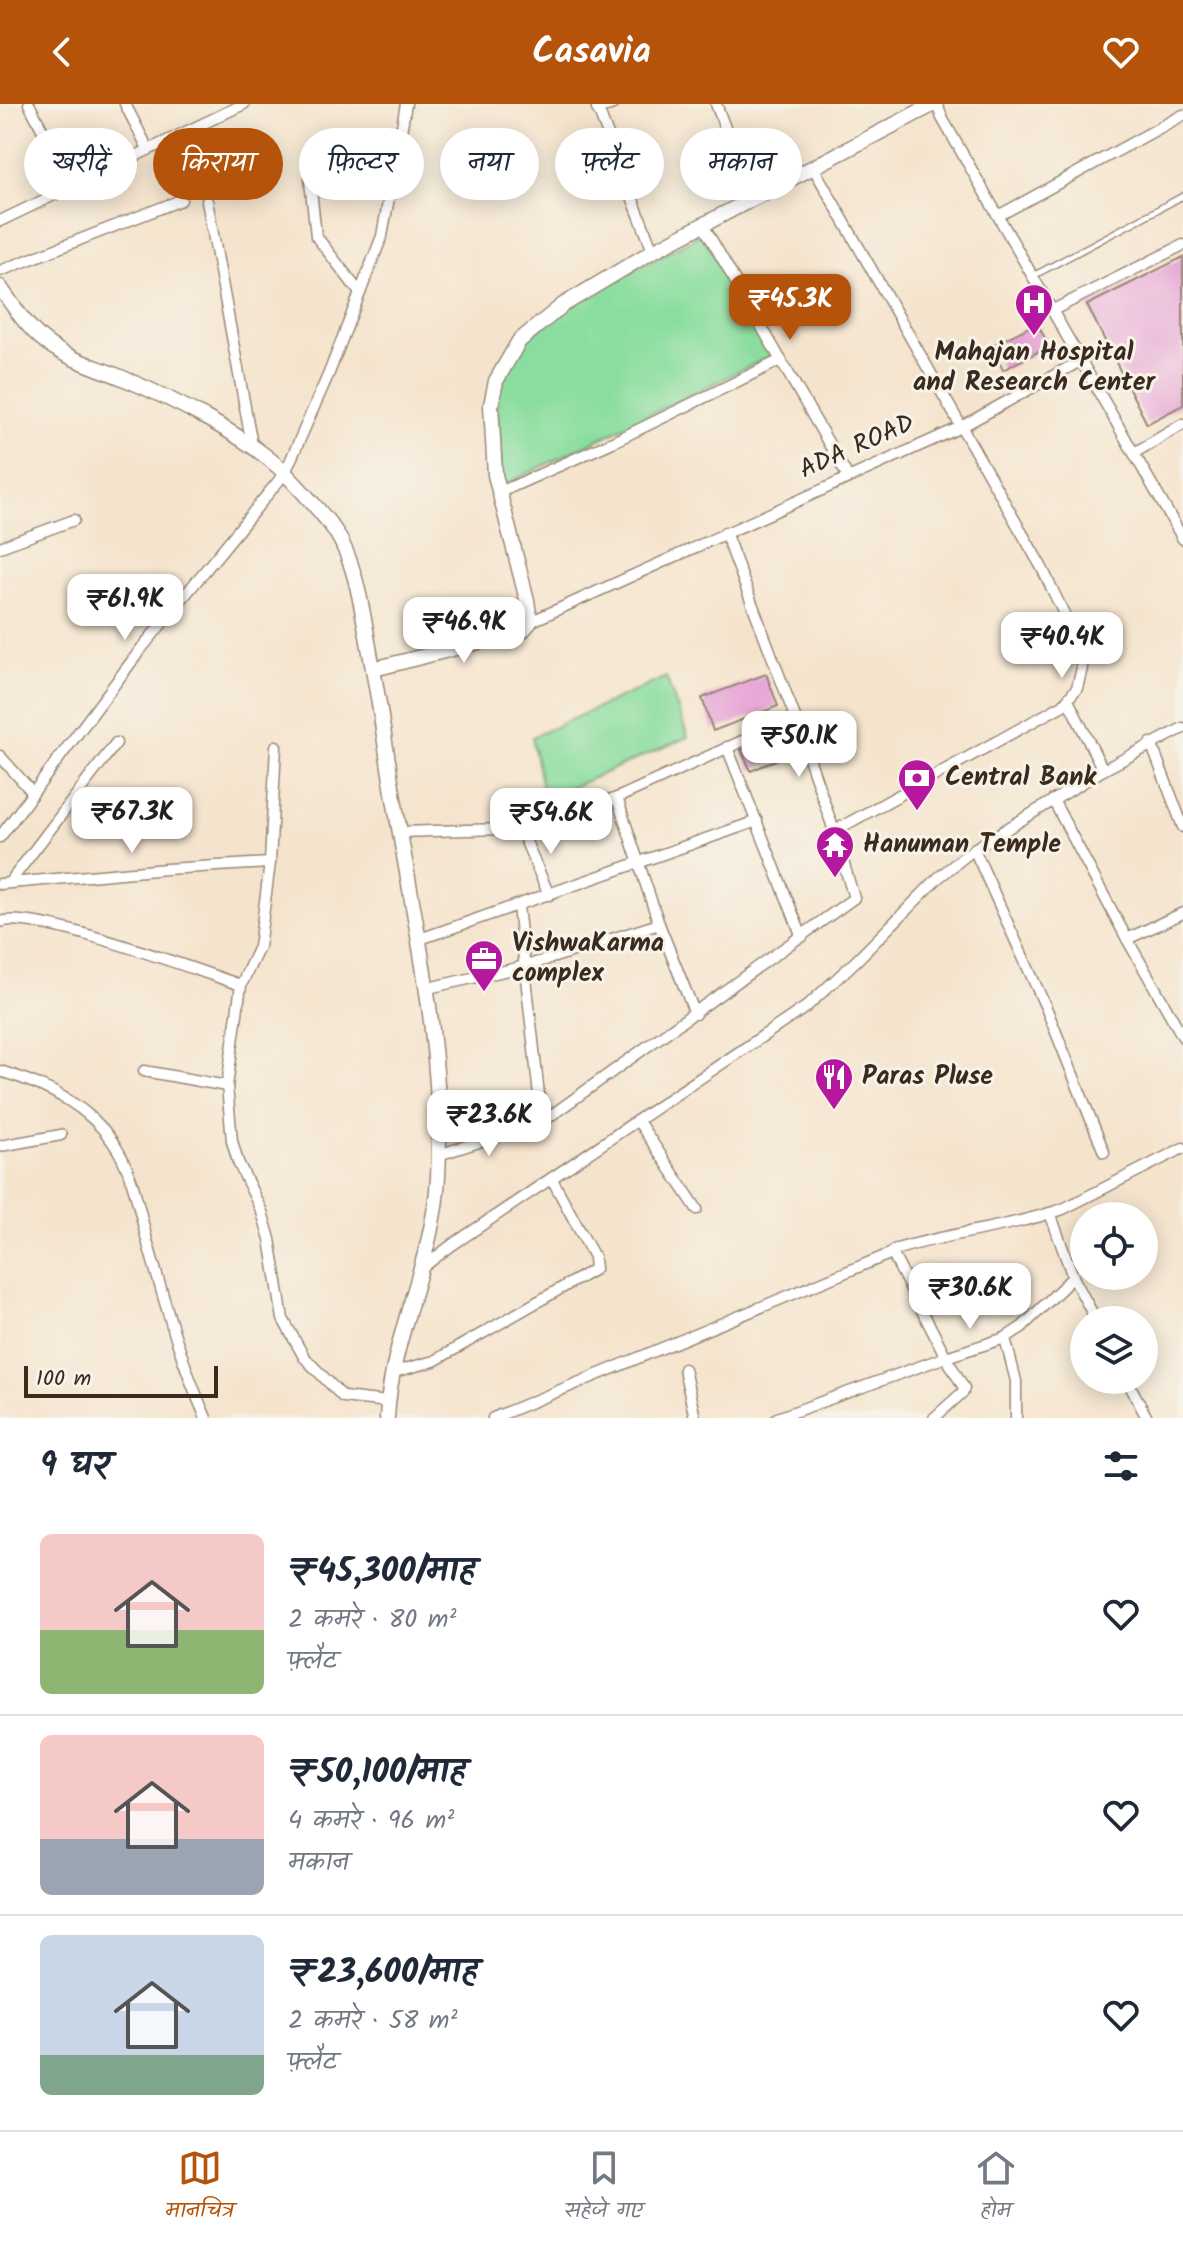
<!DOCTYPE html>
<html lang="hi">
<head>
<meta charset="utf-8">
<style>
	:root { --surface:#fff; --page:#f6f6f7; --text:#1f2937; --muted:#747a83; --line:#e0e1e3; --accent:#b45309 }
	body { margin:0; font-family:Kalam,"Playpen Sans Deva",sans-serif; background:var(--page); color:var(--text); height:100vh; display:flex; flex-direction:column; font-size:30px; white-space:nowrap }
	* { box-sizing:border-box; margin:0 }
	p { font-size:26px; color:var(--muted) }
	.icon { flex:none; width:44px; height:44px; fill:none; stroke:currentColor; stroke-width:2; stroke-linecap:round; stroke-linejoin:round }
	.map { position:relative; height:1314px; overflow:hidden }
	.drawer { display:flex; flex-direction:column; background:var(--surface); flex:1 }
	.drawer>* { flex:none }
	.top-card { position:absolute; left:24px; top:24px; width:1136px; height:72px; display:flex; gap:16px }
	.buttons { position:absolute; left:1070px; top:1098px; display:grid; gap:16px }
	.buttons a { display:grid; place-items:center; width:88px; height:88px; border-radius:50%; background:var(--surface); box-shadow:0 4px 20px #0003; font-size:40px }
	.scale { position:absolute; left:24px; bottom:20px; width:194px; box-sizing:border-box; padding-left:8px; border:4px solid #3b2a1e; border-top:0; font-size:22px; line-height:28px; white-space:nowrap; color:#3b2a1e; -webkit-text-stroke:6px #f7f3e8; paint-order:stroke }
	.price { position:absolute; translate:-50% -68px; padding:0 18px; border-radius:16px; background:#fff; color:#222; font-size:26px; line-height:52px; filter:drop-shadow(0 2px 4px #0008) }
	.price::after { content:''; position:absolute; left:50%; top:48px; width:24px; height:18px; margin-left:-12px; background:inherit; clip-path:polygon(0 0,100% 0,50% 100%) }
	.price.current { background:var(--accent); color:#fff }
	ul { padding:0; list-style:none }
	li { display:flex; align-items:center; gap:24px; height:200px; padding:0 40px }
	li+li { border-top:2px solid var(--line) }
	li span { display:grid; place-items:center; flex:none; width:224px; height:160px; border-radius:12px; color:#555 }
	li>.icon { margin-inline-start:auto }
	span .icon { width:96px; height:96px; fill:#fffc; stroke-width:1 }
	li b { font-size:34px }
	h2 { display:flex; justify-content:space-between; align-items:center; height:96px; padding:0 40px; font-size:34px }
	.pill { padding:0 28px; border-radius:36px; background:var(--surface); box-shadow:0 4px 20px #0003; font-size:28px; line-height:72px }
	.pill.current { background:var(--accent); color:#fff }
	header { display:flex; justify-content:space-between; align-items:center; height:104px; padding:0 40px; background:var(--accent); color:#fff; font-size:36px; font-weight:700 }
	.menu { display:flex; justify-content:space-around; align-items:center; height:112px; border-top:2px solid var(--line); background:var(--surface); font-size:22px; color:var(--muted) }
	.menu a { display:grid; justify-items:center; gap:4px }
	.menu .current { color:var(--accent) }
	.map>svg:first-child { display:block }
</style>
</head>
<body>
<header><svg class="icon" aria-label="back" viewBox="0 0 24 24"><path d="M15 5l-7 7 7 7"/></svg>Casavia<svg class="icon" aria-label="heart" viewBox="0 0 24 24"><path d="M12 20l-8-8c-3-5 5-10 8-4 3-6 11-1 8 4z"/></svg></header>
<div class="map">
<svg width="1183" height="1314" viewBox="0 0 1183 1314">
	<rect width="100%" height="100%" fill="#f7f3e8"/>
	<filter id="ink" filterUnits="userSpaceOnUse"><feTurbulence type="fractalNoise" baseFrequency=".0125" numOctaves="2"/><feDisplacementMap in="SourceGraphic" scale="16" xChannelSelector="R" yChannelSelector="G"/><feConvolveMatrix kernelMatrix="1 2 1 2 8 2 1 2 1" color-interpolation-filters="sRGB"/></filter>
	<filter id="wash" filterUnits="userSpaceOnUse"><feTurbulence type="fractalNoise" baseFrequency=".006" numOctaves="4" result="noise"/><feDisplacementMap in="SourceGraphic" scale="32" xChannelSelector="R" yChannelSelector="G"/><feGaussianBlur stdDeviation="1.8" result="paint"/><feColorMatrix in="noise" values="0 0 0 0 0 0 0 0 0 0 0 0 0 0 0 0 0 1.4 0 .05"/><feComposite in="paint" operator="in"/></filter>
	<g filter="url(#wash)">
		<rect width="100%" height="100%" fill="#f5e4cd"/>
		<!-- green -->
		<g fill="#89dd9e" stroke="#62845e" stroke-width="2">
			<path d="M702 130 771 252 504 381 501 368 496 289 519 238 579 194Z"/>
			<path d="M666 573 688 633 544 695 532 633Z"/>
		</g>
		<g id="blocks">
			<!-- building -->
			<g fill="#e6a0d5">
				<path d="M1183 153V301L1147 320 1087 201Z"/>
				<path d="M1037 219 1049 242 1003 266 991 242Z"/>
				<path d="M766 570 778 602 713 627 702 594Z"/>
				<path d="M780 629 789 650 751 667 741 646Z"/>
			</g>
		</g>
	</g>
	<g filter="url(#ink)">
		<use href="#blocks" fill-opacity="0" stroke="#988776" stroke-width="2"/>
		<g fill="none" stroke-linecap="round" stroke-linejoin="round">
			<defs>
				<path id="lane" d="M1033 172 1183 92"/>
				<g id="street">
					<path d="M29 0 71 81"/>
					<path d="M125 0 148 45"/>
					<path d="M596 0 653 147"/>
					<path d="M716 0 727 29"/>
					<path d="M937 0 942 14 1183 435"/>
					<path d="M597 5 613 0"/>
					<path d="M813 63 1042 464 1077 537 1082 564 1077 584 1063 601 834 727"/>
					<path d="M207 97 252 341"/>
					<path d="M998 112 1183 11"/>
					<path d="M0 117 244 0"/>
					<path d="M703 121 848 373"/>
					<path d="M0 167 181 96"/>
					<path d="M360 189 316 132 308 58 312 54 398 46"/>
					<path d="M1053 206 1183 141"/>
					<path d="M1134 349 1183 320"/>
					<path d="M500 388 615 337 781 256"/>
					<path d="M0 443 74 416"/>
					<path d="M530 518 961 323 1082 256"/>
					<path d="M1068 596 1103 666"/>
					<path d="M1151 639 1183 723"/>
					<path d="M276 642 270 759 259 843 241 881 227 982 232 1037 238 1058 262 1108 270 1135 283 1215 304 1253 343 1293 388 1298"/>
					<path d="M727 643 802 833"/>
					<path d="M0 652 33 689"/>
					<path d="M617 694 659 820 695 910"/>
					<path d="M1053 696 1127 835 1183 933"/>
					<path d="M521 726 549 791"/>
					<path d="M399 728 532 724 617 694 795 613"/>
					<path d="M0 733 141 545 285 369 329 269 382 132 406 0"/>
					<path d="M974 745 1047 906 1104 1048"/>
					<path d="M10 778 116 639"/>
					<path d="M0 780 166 765 270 759"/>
					<path d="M518 802 542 1018"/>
					<path d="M0 818C35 806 198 867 241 881"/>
					<path d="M420 835 757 717"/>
					<path d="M1127 835 1183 809"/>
					<path d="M428 884 526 862 659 820"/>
					<path d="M0 967C41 979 87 1000 112 1037 133 1066 139 1106 148 1140 165 1199 181 1258 206 1314"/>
					<path d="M144 967 227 982"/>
					<path d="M638 1017 697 1105"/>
					<path d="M0 1042 61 1031"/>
					<path d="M438 1051 542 1018 854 794 834 727 795 613 725 428"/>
					<path d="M1050 1109 1073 1173 1096 1216"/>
					<path d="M423 1163 452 1141 806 903 857 856 938 774 974 745 1103 666 1183 624"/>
					<path d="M1005 1234 1016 1277V1314"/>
					<path d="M684 1265 695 1314"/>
					<path d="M394 1268 434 1257 595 1165 594 1153 552 1075"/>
					<path d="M1127 1276 1147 1314"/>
					<path d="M493 1314 892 1149"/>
					<path d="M777 1314 946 1253 892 1149 894 1146C949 1129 1008 1124 1063 1105L1183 1044"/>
					<path d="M934 1314 963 1288 964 1284 946 1253 1005 1234 1022 1223 1073 1173"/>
				</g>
				<g id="secondary">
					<path d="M0 183C14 203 27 224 47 239 71 257 98 263 125 275 173 295 249 333 285 369 301 386 325 411 337 430 354 458 360 494 366 526 375 574 383 622 390 670 411 804 445 937 438 1073 434 1156 391 1231 387 1314"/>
					<path d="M374 565 522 527 530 518 527 496 495 371 491 301 496 277 519 237 563 201 653 147 934 0"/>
				</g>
			</defs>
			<!-- lane casing -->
			<use href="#lane" stroke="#988776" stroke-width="8"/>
			<!-- street casing -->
			<use href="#street" stroke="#988776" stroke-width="13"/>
			<!-- secondary casing -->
			<use href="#secondary" stroke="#988776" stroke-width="17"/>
			<!-- lane -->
			<use href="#lane" stroke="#fff" stroke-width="5"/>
			<!-- street -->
			<use href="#street" stroke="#fff" stroke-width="10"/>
			<!-- secondary -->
			<use href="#secondary" stroke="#fff" stroke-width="14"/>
		</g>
	</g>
	<!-- icons -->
	<defs>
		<symbol id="hospital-pin" viewBox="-11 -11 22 30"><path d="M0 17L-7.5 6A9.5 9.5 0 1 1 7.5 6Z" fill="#b5179e" stroke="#f7f3e8"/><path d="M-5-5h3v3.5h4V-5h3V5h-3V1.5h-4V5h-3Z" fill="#fff"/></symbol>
		<symbol id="bank-pin" viewBox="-11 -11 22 30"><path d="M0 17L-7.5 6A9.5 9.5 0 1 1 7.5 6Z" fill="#b5179e" stroke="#f7f3e8"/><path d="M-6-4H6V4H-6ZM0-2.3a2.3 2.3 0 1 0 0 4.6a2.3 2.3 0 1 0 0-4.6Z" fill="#fff"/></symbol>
		<symbol id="temple-pin" viewBox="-11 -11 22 30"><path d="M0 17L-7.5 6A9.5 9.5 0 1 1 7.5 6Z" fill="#b5179e" stroke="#f7f3e8"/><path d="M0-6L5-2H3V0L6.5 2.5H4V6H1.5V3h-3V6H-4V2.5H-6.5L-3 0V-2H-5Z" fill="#fff"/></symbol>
		<symbol id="office-pin" viewBox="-11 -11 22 30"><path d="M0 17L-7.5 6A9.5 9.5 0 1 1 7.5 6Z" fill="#b5179e" stroke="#f7f3e8"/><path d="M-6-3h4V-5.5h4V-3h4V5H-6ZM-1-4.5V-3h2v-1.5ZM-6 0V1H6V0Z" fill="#fff"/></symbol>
		<symbol id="restaurant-pin" viewBox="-11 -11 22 30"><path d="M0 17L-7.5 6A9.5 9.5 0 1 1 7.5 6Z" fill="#b5179e" stroke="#f7f3e8"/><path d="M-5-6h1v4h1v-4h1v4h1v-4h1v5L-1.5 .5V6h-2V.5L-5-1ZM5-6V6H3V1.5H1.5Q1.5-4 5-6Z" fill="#fff"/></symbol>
	</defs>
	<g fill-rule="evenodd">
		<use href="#hospital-pin" x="1012" y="177" width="44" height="60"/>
		<use href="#bank-pin" x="895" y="652" width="44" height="60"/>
		<use href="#temple-pin" x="813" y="719" width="44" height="60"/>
		<use href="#office-pin" x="462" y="833" width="44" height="60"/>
		<use href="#restaurant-pin" x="812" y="951" width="44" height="60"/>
	</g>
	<g text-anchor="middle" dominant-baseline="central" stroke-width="6" stroke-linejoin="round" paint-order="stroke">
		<!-- poi labels -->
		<g font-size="26" font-weight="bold" fill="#3b2a1e" stroke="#f7f3e8" text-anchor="start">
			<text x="1034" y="249" text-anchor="middle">Mahajan Hospital<tspan x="1034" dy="30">and Research Center</tspan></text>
			<text x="945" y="674">Central Bank</text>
			<text x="863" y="741">Hanuman Temple</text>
			<text x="512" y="840">VishwaKarma<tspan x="512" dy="30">complex</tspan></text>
			<text x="862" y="973">Paras Pluse</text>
		</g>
		<!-- street labels -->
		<g font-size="26" fill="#3b2a1e" stroke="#f7f3e8">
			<text transform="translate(857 343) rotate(-24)">ADA ROAD</text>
		</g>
	</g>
</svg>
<div class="buttons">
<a><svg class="icon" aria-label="locate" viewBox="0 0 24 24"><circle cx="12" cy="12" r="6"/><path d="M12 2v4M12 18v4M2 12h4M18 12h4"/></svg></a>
<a><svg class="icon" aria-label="layers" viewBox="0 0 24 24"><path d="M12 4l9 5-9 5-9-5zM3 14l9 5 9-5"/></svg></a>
</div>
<div class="scale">100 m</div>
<b class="price current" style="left:790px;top:238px">₹45.3K</b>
<b class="price" style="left:125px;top:538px">₹61.9K</b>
<b class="price" style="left:464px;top:561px">₹46.9K</b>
<b class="price" style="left:1062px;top:576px">₹40.4K</b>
<b class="price" style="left:799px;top:675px">₹50.1K</b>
<b class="price" style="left:132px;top:751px">₹67.3K</b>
<b class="price" style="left:551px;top:752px">₹54.6K</b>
<b class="price" style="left:489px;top:1054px">₹23.6K</b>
<b class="price" style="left:970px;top:1227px">₹30.6K</b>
<div class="top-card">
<a class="pill">खरीदें</a>
<a class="pill current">किराया</a>
<a class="pill">फ़िल्टर</a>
<a class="pill">नया</a>
<a class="pill">फ़्लैट</a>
<a class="pill">मकान</a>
</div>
</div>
<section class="drawer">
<h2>9 घर<svg class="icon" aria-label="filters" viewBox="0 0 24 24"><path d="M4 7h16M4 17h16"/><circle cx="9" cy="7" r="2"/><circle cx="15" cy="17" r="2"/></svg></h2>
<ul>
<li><span style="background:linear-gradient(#f6c9c9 60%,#8fb573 0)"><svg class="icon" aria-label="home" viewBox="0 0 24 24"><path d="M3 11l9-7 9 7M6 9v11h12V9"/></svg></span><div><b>₹45,300/माह</b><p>2 कमरे · 80 m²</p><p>फ़्लैट</p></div><svg class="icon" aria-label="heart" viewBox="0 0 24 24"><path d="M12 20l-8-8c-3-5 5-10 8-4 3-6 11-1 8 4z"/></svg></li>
<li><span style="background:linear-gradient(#f6c9c9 65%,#9aa5b1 0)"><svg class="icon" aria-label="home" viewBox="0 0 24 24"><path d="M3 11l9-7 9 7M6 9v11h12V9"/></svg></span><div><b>₹50,100/माह</b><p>4 कमरे · 96 m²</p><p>मकान</p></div><svg class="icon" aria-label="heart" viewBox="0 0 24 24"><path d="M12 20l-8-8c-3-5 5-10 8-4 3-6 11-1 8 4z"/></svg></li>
<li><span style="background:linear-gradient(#c9d6e8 75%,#7fa58c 0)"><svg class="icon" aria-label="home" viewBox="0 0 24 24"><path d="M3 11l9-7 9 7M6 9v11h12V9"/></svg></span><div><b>₹23,600/माह</b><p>2 कमरे · 58 m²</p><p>फ़्लैट</p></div><svg class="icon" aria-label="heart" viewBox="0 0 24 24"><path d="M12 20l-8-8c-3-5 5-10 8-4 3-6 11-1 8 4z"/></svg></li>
</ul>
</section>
<nav class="menu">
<a class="current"><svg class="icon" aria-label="map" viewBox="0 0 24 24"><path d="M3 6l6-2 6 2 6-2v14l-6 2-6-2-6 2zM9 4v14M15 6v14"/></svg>मानचित्र</a>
<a><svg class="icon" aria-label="saved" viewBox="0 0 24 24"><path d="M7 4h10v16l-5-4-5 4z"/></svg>सहेजे गए</a>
<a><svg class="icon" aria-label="home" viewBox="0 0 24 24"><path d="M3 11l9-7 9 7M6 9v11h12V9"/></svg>होम</a>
</nav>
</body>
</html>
